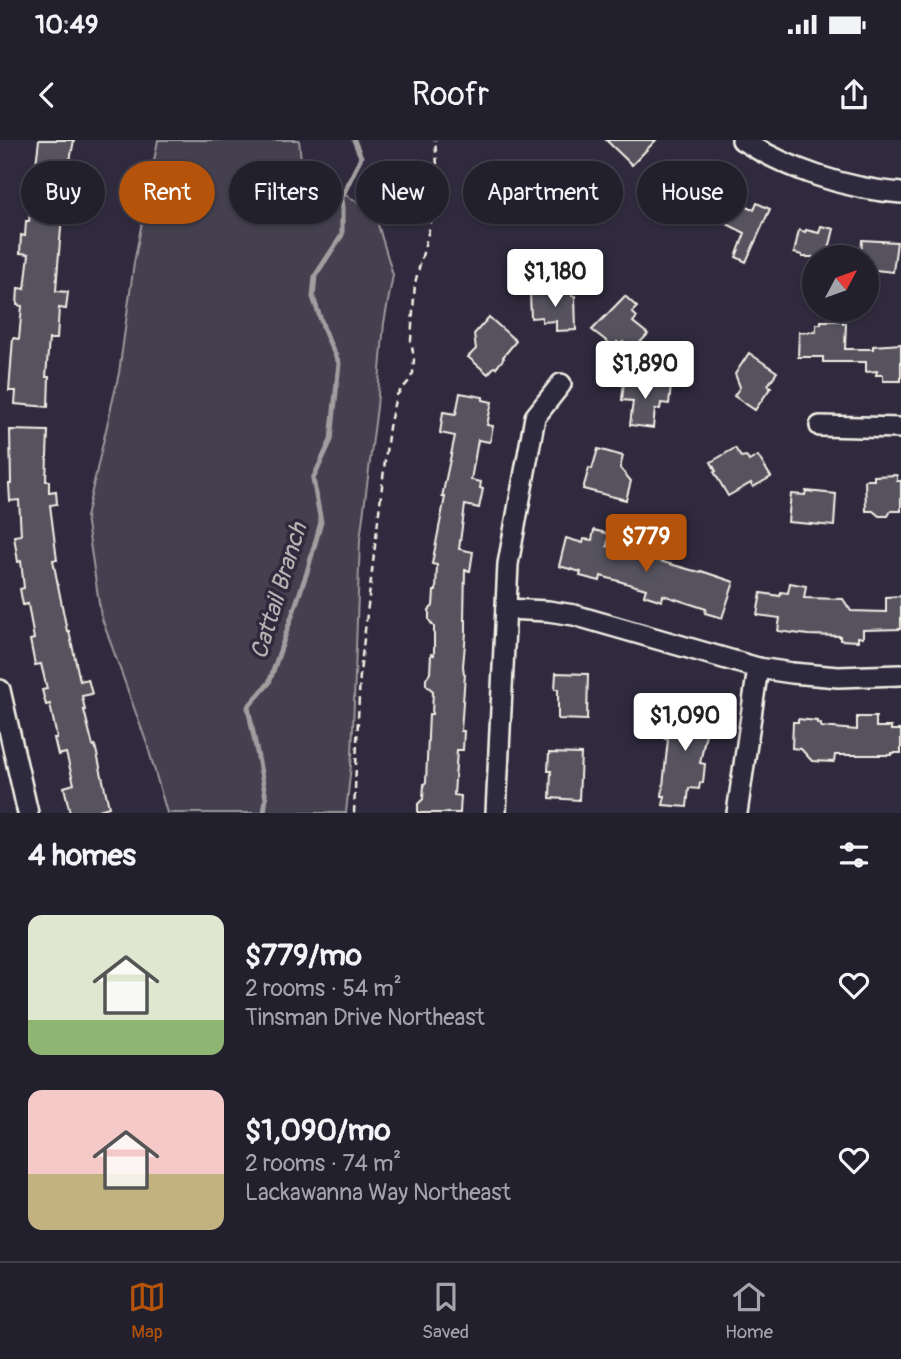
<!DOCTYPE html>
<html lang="en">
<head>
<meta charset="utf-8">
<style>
	:root { --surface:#23202e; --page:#2f2d3a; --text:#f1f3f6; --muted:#a3a3aa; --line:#403e4a; --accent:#b45309 }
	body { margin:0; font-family:Pangolin,sans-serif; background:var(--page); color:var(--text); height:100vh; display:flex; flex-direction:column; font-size:26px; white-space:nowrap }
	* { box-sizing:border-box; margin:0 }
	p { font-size:23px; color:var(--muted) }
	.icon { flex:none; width:38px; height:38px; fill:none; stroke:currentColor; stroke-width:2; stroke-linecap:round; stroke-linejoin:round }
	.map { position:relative; height:673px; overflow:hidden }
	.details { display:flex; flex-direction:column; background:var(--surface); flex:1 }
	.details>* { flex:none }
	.banner { position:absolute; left:21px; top:21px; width:859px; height:63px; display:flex; gap:14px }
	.needle { width:46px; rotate:49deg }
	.controls { position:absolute; left:802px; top:105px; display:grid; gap:14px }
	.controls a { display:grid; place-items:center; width:77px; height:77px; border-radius:50%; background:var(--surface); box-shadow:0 2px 5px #0004,0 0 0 2px var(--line); font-size:35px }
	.price { position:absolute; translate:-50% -60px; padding:0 16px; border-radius:7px; background:#fff; color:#222; font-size:23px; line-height:46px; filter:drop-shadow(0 2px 4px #0008) }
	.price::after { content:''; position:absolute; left:50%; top:42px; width:21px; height:16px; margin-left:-10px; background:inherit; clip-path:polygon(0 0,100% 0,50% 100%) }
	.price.active { background:var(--accent); color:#fff }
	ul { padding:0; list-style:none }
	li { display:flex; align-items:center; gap:21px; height:175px; padding:0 28px }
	li span { display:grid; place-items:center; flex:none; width:196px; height:140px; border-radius:14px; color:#555 }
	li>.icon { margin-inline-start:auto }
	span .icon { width:84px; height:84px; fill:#fffc; stroke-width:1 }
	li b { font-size:30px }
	h2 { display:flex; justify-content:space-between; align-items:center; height:84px; padding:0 28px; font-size:30px }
	.pill { padding:0 24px; border-radius:32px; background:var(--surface); box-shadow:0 2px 5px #0004,0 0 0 2px var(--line); font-size:24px; line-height:63px }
	.pill.active { background:var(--accent); color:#fff }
	.status { display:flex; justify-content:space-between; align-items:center; height:49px; padding:0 35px; background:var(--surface); direction:ltr }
	.status svg { height:19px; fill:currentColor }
	header { display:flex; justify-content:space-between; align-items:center; height:91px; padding:0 28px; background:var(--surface); font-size:32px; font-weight:600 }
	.dock { display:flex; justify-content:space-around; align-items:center; height:98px; border-top:2px solid var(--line); background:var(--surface); font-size:19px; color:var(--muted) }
	.dock a { display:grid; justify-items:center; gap:4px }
	.dock .active { color:var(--accent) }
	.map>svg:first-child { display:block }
</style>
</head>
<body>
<div class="status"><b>10:49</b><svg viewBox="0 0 49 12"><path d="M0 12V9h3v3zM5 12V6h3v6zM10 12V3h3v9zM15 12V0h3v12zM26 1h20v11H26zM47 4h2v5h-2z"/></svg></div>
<header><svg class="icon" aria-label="back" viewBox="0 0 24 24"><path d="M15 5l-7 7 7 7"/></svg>Roofr<svg class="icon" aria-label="share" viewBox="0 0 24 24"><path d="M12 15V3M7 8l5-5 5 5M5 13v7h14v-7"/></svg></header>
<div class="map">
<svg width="901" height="673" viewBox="0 0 901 673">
	<rect width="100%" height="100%" fill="#2f2a3d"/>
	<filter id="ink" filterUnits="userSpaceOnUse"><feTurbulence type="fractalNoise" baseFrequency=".0143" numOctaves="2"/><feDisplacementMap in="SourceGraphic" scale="14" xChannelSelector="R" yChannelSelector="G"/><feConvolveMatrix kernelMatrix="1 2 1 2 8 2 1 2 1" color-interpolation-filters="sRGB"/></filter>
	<g filter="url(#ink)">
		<!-- green -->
		<path fill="#454050" stroke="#9c989c" stroke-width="2" d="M158 0H299L302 31 374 71 393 135 384 183 377 267 360 400 352 615 346 673H167L147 604 101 476 86 377 119 233 134 123Z"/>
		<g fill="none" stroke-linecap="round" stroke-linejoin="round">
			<!-- stream -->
			<path stroke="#a19ea0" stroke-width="5" d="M264 673 266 658 248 567 269 543 307 432 321 382 313 339 331 300 339 223 326 195 313 157 315 136 342 95V57L361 17 354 0"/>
		</g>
		<!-- building -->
		<g fill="#56525f" stroke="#f4f1e8" stroke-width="2">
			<path d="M39 0H74L68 31 71 32 67 64H63L57 137 56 151 68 152 66 169 59 168 57 199H49L46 237H49L48 267 15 264 16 251H9L13 198 19 199 22 166 17 165 18 148 25 149 29 114 20 113 21 95 25 96 26 81H29Z"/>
			<path d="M606 0H656L632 25Z"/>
			<path d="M681 21 698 33 699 30 711 38 694 67 682 59 684 57 665 45Z"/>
			<path d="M735 61 754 70 757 63 770 69 746 122 736 117 745 93 725 83Z"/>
			<path d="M821 86 834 89 827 117H802V115L794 113 799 90 805 92 806 90 819 93Z"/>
			<path d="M862 100 897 102 893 132 866 129V117H861Z"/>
			<path d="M572 152V156H575L576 190 556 191V181L542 182V177L531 178 530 154Z"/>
			<path d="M625 156 637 167 632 172 637 177 633 182 648 194 632 211 623 202 620 205 617 202 613 206 592 190Z"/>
			<path d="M489 177 516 201 503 217 504 218 496 228 494 227 488 234 468 217 476 209 474 194Z"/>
			<path d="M821 181H843V183H846L845 209H873V206L901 204V241H883V235H876L877 231 866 232V222H823V217H798L799 192H816V184H821Z"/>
			<path d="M749 213 777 232 768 245 771 247 755 270 734 256 740 247 735 234Z"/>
			<path d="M624 241 671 246 669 264 661 263 660 269H655L653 288 630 285 633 261 622 260Z"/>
			<path d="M460 253 483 257V260L492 262 487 285 493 286 490 302 478 300 471 340 481 342 480 348 483 349 479 368 465 365 459 409 473 412 470 431 465 430 464 480H466V493L463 526 464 534H465L461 591H464L463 610H457L454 655 461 656 460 673H418V664L423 659 424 644 426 642 429 574H432L433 551 426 545V539L430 533 431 514 434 515V487L429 480V470L433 466 434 451H436L437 425 432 424 445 357H442L455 296 440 293 443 272 456 274Z"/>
			<path d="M10 290 48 291 46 341H49V352L56 351 57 364 50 365 57 420H53L67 491H69L80 541 88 539 92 554 82 556 85 570H84L93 606 95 605 109 667 99 670V673H70L64 647 74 644 66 613 58 615 54 598H57L50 564 46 565 42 550 47 549 41 524 35 525 30 500 34 499 28 464 23 465 20 449 24 448 21 421 18 422 14 396 21 395 19 360 10 361 9 344H11Z"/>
			<path d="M735 308 741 317 746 316 749 321 758 316 771 337 753 347 751 343 728 356 714 332 716 331 711 322Z"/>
			<path d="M598 309 623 316 620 328 631 341 626 360 583 349 589 328 592 329Z"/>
			<path d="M897 335V341H901V371H891L888 376H879L873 371H866L865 340H874V336Z"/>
			<path d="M806 351 836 354 834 386 788 382 791 354 805 355Z"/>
			<path d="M594 390 610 394 607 406 691 430 700 432 701 431 734 442 722 478 705 473 706 469 663 455 662 461 644 455 646 449 601 436 600 441 580 436 581 432 559 426 566 398 583 403 584 399 592 400Z"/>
			<path d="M790 443 806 446 804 458 843 459 851 471 886 472V457L901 456V489L863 490V498L858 497V501L840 500V496L808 495 778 491 780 478 757 475 761 453 780 456 781 452 788 453Z"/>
			<path d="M556 533 588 534 587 580 558 579V549H555Z"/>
			<path d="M687 559 712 563 700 623 705 624 703 643H700L699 649 689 648 687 667 663 665 665 656H662L668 599H665L668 580 671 581 676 575 685 570Z"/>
			<path d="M857 577H876V587H891V590H901V613H892V615H835L834 622 812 621 801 609 792 608 793 582H798V579L817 581V583L821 584V587L857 590Z"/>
			<path d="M549 613 581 614 579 660 550 658 551 631H548Z"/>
		</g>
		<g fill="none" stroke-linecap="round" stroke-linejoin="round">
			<defs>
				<g id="minor">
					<path d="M742 0C788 29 846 49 901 53"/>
					<path d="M820 286 901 288"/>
					<path d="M506 469 548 471 574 475 758 528 792 533 838 537 901 535"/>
					<path d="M0 550 28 673"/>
					<path d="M496 673 508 424 535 277 561 244"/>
					<path d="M737 673 758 528"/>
				</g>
			</defs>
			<!-- minor casing -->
			<use href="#minor" stroke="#f4f1e8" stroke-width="24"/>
			<!-- path -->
			<path stroke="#f4f1e8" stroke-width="2.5" stroke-dasharray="7 5" stroke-linecap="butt" d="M354 673 360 533 389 287 396 256 409 241 413 233 414 219 411 200 415 143 436 63 438 38 435 0"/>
			<!-- minor -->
			<use href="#minor" stroke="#2f2a3d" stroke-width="19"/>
		</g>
	</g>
	<g text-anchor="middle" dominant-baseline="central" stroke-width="7" stroke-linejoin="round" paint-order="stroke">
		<!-- water labels -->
		<g font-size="24" font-style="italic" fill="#b6b2b2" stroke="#2f2a3d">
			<text transform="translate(279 451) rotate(-73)">Cattail Branch</text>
		</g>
	</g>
</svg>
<div class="controls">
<a><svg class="needle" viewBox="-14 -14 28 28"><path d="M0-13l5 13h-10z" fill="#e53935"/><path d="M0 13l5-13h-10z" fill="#a3a3aa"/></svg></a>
</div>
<b class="price" style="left:555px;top:169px">$1,180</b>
<b class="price" style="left:645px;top:261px">$1,890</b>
<b class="price active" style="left:646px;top:434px">$779</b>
<b class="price" style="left:685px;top:613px">$1,090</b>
<div class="banner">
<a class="pill">Buy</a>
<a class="pill active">Rent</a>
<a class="pill">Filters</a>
<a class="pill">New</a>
<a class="pill">Apartment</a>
<a class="pill">House</a>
</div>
</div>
<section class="details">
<h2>4 homes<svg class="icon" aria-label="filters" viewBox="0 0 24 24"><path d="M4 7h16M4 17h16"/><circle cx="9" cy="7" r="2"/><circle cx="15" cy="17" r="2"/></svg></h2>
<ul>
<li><span style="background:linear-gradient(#dfe7d0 75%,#8fb573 0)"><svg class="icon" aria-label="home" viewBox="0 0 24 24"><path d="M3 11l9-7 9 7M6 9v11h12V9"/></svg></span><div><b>$779/mo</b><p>2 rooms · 54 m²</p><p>Tinsman Drive Northeast</p></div><svg class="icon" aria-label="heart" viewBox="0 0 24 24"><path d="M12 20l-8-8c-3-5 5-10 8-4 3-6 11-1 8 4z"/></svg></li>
<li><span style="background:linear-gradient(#f6c9c9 60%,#c2b280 0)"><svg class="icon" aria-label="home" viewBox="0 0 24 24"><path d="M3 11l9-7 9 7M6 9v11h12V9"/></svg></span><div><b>$1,090/mo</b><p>2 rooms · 74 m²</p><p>Lackawanna Way Northeast</p></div><svg class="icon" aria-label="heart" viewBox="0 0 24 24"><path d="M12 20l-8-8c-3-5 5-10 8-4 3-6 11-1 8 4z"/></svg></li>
</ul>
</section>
<nav class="dock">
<a class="active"><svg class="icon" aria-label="map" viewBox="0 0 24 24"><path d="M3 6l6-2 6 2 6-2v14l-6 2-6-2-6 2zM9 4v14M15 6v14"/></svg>Map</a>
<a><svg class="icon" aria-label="saved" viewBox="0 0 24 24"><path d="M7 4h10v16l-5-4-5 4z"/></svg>Saved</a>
<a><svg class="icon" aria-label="home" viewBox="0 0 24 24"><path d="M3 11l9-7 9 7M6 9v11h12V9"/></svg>Home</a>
</nav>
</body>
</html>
